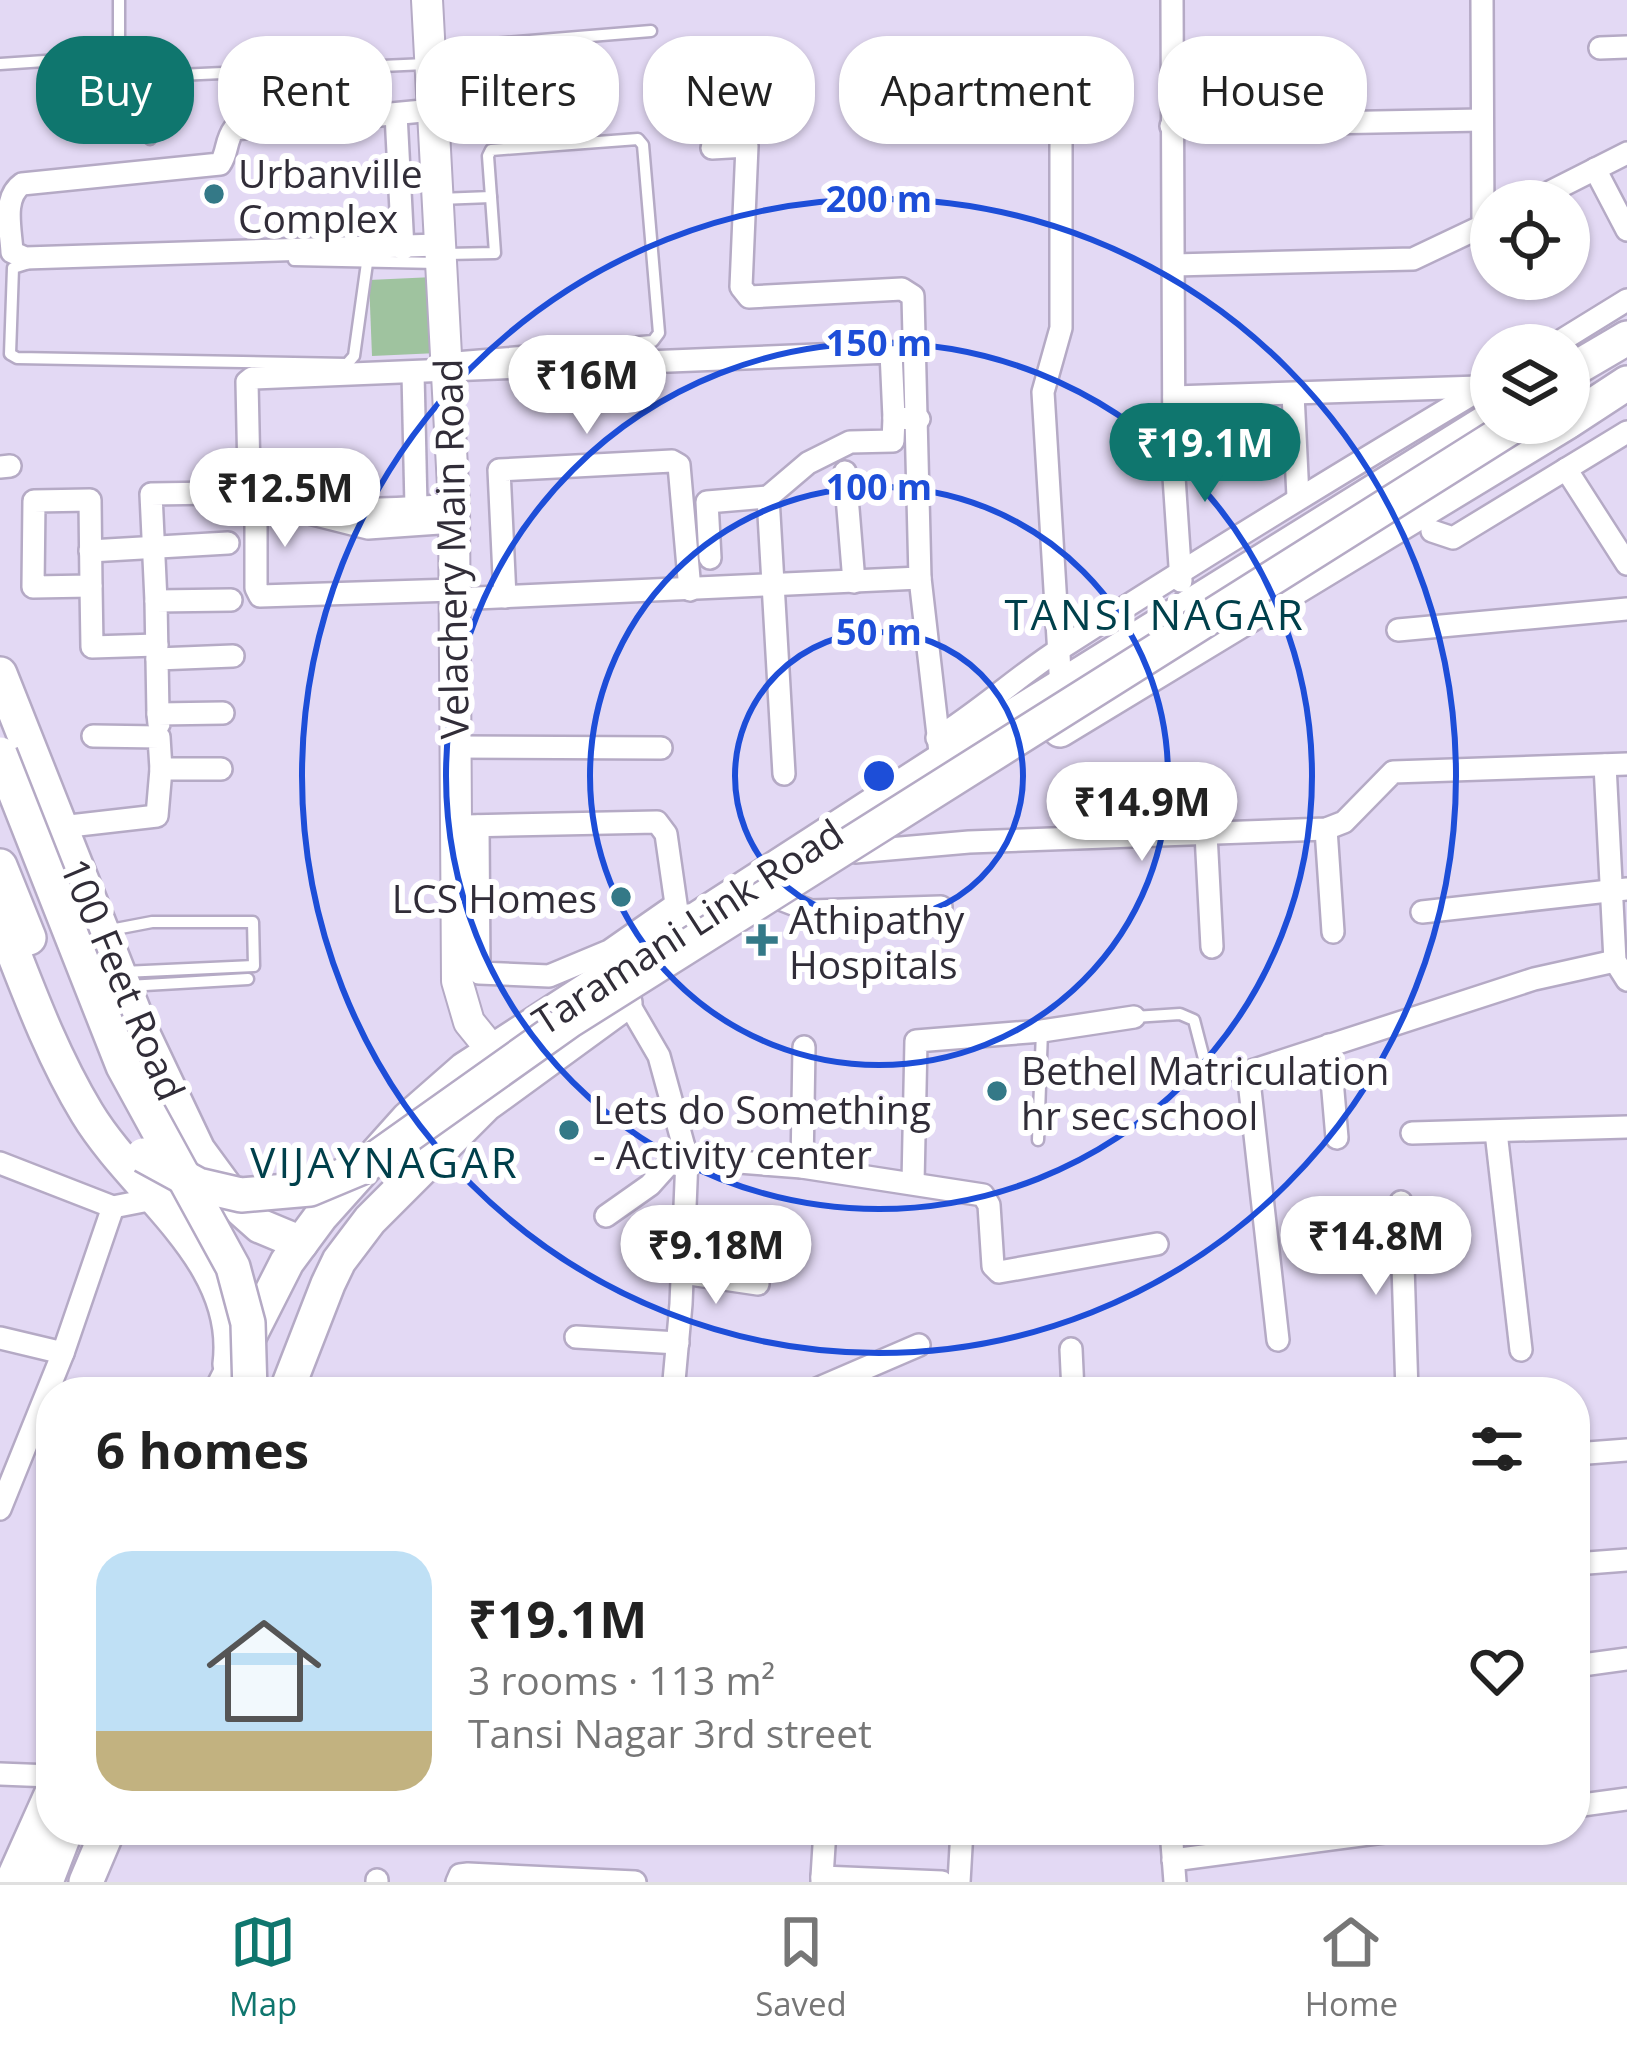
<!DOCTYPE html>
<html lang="en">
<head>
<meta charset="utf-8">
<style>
	:root { --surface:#fff; --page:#f2f2f2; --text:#222; --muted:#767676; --line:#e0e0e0; --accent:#0f766e }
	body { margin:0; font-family:"Open Sans",sans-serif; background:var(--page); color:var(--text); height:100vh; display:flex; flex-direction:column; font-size:45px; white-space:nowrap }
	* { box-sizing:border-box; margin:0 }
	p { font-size:39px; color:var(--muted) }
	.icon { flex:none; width:66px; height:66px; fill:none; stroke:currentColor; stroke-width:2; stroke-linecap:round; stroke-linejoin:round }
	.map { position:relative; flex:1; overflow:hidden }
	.panel { position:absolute; left:36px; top:1377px; width:1554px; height:468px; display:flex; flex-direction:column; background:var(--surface); border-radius:48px; box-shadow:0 3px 9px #0004 }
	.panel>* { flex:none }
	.hud { position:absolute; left:36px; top:36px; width:1557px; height:108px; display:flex; gap:24px }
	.controls { position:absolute; left:1470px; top:180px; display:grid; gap:24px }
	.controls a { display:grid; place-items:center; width:120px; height:120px; border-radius:50%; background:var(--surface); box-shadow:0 3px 9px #0004; font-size:60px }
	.price { position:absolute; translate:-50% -102px; padding:0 27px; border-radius:42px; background:#fff; color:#222; font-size:39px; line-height:78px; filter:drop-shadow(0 3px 6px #0008) }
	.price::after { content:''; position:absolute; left:50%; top:72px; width:36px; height:27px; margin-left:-18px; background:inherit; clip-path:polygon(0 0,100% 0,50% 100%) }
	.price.current { background:var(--accent); color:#fff }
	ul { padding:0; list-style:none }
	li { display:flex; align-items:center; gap:36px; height:300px; padding:0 60px }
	li span { display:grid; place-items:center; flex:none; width:336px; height:240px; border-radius:36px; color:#555 }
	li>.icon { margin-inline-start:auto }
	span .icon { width:144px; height:144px; fill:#fffc; stroke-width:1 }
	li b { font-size:51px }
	h2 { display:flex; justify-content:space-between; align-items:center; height:144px; padding:0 60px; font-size:51px }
	.chip { padding:0 42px; border-radius:48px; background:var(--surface); box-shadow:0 3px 9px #0004; font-size:42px; line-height:108px }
	.chip.current { background:var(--accent); color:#fff }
	.dock { display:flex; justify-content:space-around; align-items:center; height:168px; border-top:3px solid var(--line); background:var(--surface); font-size:33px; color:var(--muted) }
	.dock a { display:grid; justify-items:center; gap:6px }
	.dock .current { color:var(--accent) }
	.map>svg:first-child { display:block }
</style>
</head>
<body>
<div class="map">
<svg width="1627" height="1882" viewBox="0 0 1627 1882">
	<rect width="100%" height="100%" fill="#e3d9f4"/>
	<!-- green -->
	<path fill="#9fc39f" d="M434 277 438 353 372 356 369 280Z"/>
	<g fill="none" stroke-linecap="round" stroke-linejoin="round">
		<defs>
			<g id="service">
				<path d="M433 49 651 31"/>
				<path d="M0 64 119 56V0"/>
				<path d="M150 139 147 86 156 76 426 64"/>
				<path d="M439 199 491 197 488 156 491 150 638 139 643 145 659 333 653 341 449 358"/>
				<path d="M446 254 495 253 491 197"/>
				<path d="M294 260 437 263"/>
				<path d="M29 263 13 268 10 354 17 358 347 364 354 356 367 263"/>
				<path d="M105 931 152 922H253L254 966 123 972"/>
				<path d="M128 986 248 979"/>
				<path d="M1134 1017 1180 1014 1194 1020 1208 1074 1219 1077 1248 1072"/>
				<path d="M1038 1140 1042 1031"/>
			</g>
			<g id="minor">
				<path d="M1172 0 1174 477 1181 581"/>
				<path d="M1482 0 1483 226"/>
				<path d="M1600 48 1627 47"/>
				<path d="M907 66 1048 72 1056 75 1061 83V328L1043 392 1061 688"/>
				<path d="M433 110 234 129C225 141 228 153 220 164L22 184C2 198 11 230 12 252L25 258 438 245"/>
				<path d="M396 114 403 249"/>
				<path d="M1171 126 1482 120"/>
				<path d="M712 148 747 146 741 287 749 297 902 289 913 296 920 578 941 761"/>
				<path d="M1595 169 1627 230"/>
				<path d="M1532 201 1627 153"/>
				<path d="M1174 265 1413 259 1491 222"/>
				<path d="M1554 345 1627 300"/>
				<path d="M413 373 416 507"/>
				<path d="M1293 394 1298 497"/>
				<path d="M1174 397 1479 387"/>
				<path d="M0 467 10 466"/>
				<path d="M1566 469 1627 564"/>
				<path d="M845 472 854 582"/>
				<path d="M90 500 91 586 33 587 34 501Z"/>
				<path d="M454 505C401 508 283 522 249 475L247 382 252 378 891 352 894 418 919 419"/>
				<path d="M454 522 368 528 273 504 256 507V588L260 596 454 590"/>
				<path d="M1432 531 1453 538 1627 432"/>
				<path d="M90 551 228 543"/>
				<path d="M710 558 707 502 768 497"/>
				<path d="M91 586 92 647 157 645"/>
				<path d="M505 597 499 470 672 461 679 465 690 590"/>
				<path d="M454 599 920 578"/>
				<path d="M156 601 151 494 217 493"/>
				<path d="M1398 630 1627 609"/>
				<path d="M157 659 156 601 231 600"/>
				<path d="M158 714 157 659 233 656"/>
				<path d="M159 724 158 714 223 713"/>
				<path d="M93 736 159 737 161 769"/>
				<path d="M937 738C982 710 1019 675 1063 647 1204 556 1347 469 1491 383"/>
				<path d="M455 747 661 748"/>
				<path d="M1605 765 1615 961 1627 980"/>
				<path d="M784 774 768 497 808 463 850 442 893 441 894 418"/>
				<path d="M465 826 657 822 666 834 678 918"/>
				<path d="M478 826 479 973 549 976 609 951 675 905"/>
				<path d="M61 827 157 816 161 769H221"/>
				<path d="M1326 829 1333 932"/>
				<path d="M1206 834 1212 947"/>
				<path d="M855 852 969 842 1326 829 1344 822 1393 772 1627 764"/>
				<path d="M780 899 811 911 941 907"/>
				<path d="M1422 912 1627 889"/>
				<path d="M627 1001 659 1056 687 1158 681 1304 673 1392"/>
				<path d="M1329 1045 1337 1138"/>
				<path d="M1496 1132 1521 1350"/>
				<path d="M1412 1133 1627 1127"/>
				<path d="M687 1158 802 1167 983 1195 989 1205 993 1266 999 1272 1157 1244"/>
				<path d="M0 1163 113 1207 164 1197"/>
				<path d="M802 1167 804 1047"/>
				<path d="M913 1183 916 1041 1042 1031 1134 1017"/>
				<path d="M1401 1202 1407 1392"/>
				<path d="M606 1216 650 1185 684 1147"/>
				<path d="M683 1273 758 1284"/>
				<path d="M576 1337 678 1343"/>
				<path d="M0 1338 63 1353"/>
				<path d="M1278 1340 1248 1072 1534 979 1615 961"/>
				<path d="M1071 1349 1073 1392"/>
				<path d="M810 1392 919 1345"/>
				<path d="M1575 1454 1627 1450"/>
				<path d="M0 1509 63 1353 113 1207"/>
				<path d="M1575 1564 1627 1560"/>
				<path d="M1575 1666 1627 1659"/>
				<path d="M0 1774 51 1776"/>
				<path d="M1575 1806 1627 1799"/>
				<path d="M1171 1830 1175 1882"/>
				<path d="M1173 1860 1399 1830"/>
				<path d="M822 1877 825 1830"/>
				<path d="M377 1882V1880"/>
				<path d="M457 1882 460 1875 468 1874 635 1882"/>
				<path d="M822 1882V1877L942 1882"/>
				<path d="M959 1882 962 1830"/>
			</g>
			<path id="secondary" d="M427 0 454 505 457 981 469 1022 508 1070"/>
			<g id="primary">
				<path d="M1569 372 1627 338"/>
				<path d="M1569 421 1627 383"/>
				<path d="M0 674 142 1032 198 1150 242 1210 260 1226 301 1243"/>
				<path d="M1060 730 1566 423"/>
				<path d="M0 866 29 938"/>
				<path d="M0 918C26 984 50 1052 87 1113 136 1194 243 1259 230 1364"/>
				<path d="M221 1392 287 1262 321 1216 408 1119 465 1069 941 761 1491 419"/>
				<path d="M286 1392 328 1284 339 1261 370 1220 485 1105 625 1003"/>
				<path d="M12 1882 51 1795"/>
				<path d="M46 1882 66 1830"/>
				<path d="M86 1882 108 1830"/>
			</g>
		</defs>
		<!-- service casing -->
		<use href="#service" stroke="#b5aac5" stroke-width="15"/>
		<!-- minor casing -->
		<use href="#minor" stroke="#b5aac5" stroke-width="26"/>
		<!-- secondary casing -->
		<use href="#secondary" stroke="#b5aac5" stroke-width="34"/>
		<!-- primary casing -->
		<use href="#primary" stroke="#b5aac5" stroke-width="38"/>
		<!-- service -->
		<use href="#service" stroke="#fff" stroke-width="10"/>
		<!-- minor -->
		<use href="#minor" stroke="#fff" stroke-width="21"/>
		<!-- secondary -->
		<use href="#secondary" stroke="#fff" stroke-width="30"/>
		<!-- primary -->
		<use href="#primary" stroke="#fff" stroke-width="33"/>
		<defs>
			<g id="primary-bridge">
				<path d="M0 754 123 1066 233 1267 248 1323 250 1392"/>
				<path d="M143 1155 198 1185 241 1195 310 1189 365 1166 569 1021 1518 423"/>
			</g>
		</defs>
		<!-- primary-bridge casing -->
		<use href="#primary-bridge" stroke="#b5aac5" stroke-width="38" stroke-linecap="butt"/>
		<!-- primary-bridge -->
		<use href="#primary-bridge" stroke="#fff" stroke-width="33"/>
	</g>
	<!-- distance rings -->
	<g fill="none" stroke="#1d4ed8" stroke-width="6">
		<circle cx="879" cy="776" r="144"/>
		<circle cx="879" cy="776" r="289"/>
		<circle cx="879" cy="776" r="433"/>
		<circle cx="879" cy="776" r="577"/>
	</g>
	<!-- markers -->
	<g fill="#347987" stroke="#fff" stroke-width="4.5">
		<circle cx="214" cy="194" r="12"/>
		<circle cx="621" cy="897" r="12"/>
		<path d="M756 922h12v12h12v12h-12v12h-12v-12h-12v-12h12z"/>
		<circle cx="997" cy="1091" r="12"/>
		<circle cx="569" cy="1130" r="12"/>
	</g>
	<g text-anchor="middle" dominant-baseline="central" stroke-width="12" stroke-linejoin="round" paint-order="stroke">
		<!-- poi labels -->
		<g font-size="39" fill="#312d38" stroke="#fff" text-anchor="start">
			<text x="238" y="172">Urbanville<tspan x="238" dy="45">Complex</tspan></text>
			<text x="597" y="897" text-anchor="end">LCS Homes</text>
			<text x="789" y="918">Athipathy<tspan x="789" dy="45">Hospitals</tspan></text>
			<text x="1021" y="1069">Bethel Matriculation<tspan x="1021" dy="45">hr sec school</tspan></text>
			<text x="593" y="1108">Lets do Something<tspan x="593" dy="45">- Activity center</tspan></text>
		</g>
		<!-- street labels -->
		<g font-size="39" fill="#312d38" stroke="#fff">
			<text transform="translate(450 549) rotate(-91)">Velachery Main Road</text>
			<text transform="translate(687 926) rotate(-33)">Taramani Link Road</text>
			<text transform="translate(124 979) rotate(67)">100 Feet Road</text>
		</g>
		<!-- neighbourhood labels -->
		<g font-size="42" letter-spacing="3" fill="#00404b" stroke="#fff">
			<text x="1155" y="613">TANSI NAGAR</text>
			<text x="385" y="1161">VIJAYNAGAR</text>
		</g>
	</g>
	<circle cx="879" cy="776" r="18" fill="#1d4ed8" stroke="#fff" stroke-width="6"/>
	<g font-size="36" text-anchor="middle" font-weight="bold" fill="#1d4ed8" stroke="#fff" stroke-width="12" stroke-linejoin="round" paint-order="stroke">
		<text x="879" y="212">200 m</text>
		<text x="879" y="356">150 m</text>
		<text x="879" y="500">100 m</text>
		<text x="879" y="645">50 m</text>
	</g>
</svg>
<div class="controls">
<a><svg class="icon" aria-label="locate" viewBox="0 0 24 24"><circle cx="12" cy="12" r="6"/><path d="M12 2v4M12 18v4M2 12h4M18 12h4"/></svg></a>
<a><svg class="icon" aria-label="layers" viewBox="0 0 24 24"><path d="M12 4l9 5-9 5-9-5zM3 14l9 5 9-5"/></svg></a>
</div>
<b class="price" style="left:587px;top:437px">₹16M</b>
<b class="price current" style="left:1205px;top:505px">₹19.1M</b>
<b class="price" style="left:285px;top:550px">₹12.5M</b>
<b class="price" style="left:1142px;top:864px">₹14.9M</b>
<b class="price" style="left:1376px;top:1298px">₹14.8M</b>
<b class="price" style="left:716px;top:1307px">₹9.18M</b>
<div class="hud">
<a class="chip current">Buy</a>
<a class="chip">Rent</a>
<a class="chip">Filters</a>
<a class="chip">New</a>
<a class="chip">Apartment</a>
<a class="chip">House</a>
</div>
<section class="panel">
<h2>6 homes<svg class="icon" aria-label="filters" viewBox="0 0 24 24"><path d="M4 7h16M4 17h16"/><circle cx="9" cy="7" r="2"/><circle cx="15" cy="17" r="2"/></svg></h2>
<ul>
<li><span style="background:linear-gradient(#bfe0f5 75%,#c2b280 0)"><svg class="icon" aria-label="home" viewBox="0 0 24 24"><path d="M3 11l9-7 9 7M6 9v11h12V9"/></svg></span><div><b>₹19.1M</b><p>3 rooms · 113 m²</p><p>Tansi Nagar 3rd street</p></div><svg class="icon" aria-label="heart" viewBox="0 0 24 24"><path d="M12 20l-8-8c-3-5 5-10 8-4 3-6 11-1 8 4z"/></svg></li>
</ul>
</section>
</div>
<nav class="dock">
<a class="current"><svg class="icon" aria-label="map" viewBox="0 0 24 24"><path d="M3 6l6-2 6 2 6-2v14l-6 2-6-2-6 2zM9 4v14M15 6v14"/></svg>Map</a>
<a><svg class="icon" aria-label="saved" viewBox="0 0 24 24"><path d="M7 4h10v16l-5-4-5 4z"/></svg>Saved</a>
<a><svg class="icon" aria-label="home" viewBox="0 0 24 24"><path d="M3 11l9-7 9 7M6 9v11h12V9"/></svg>Home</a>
</nav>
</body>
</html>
